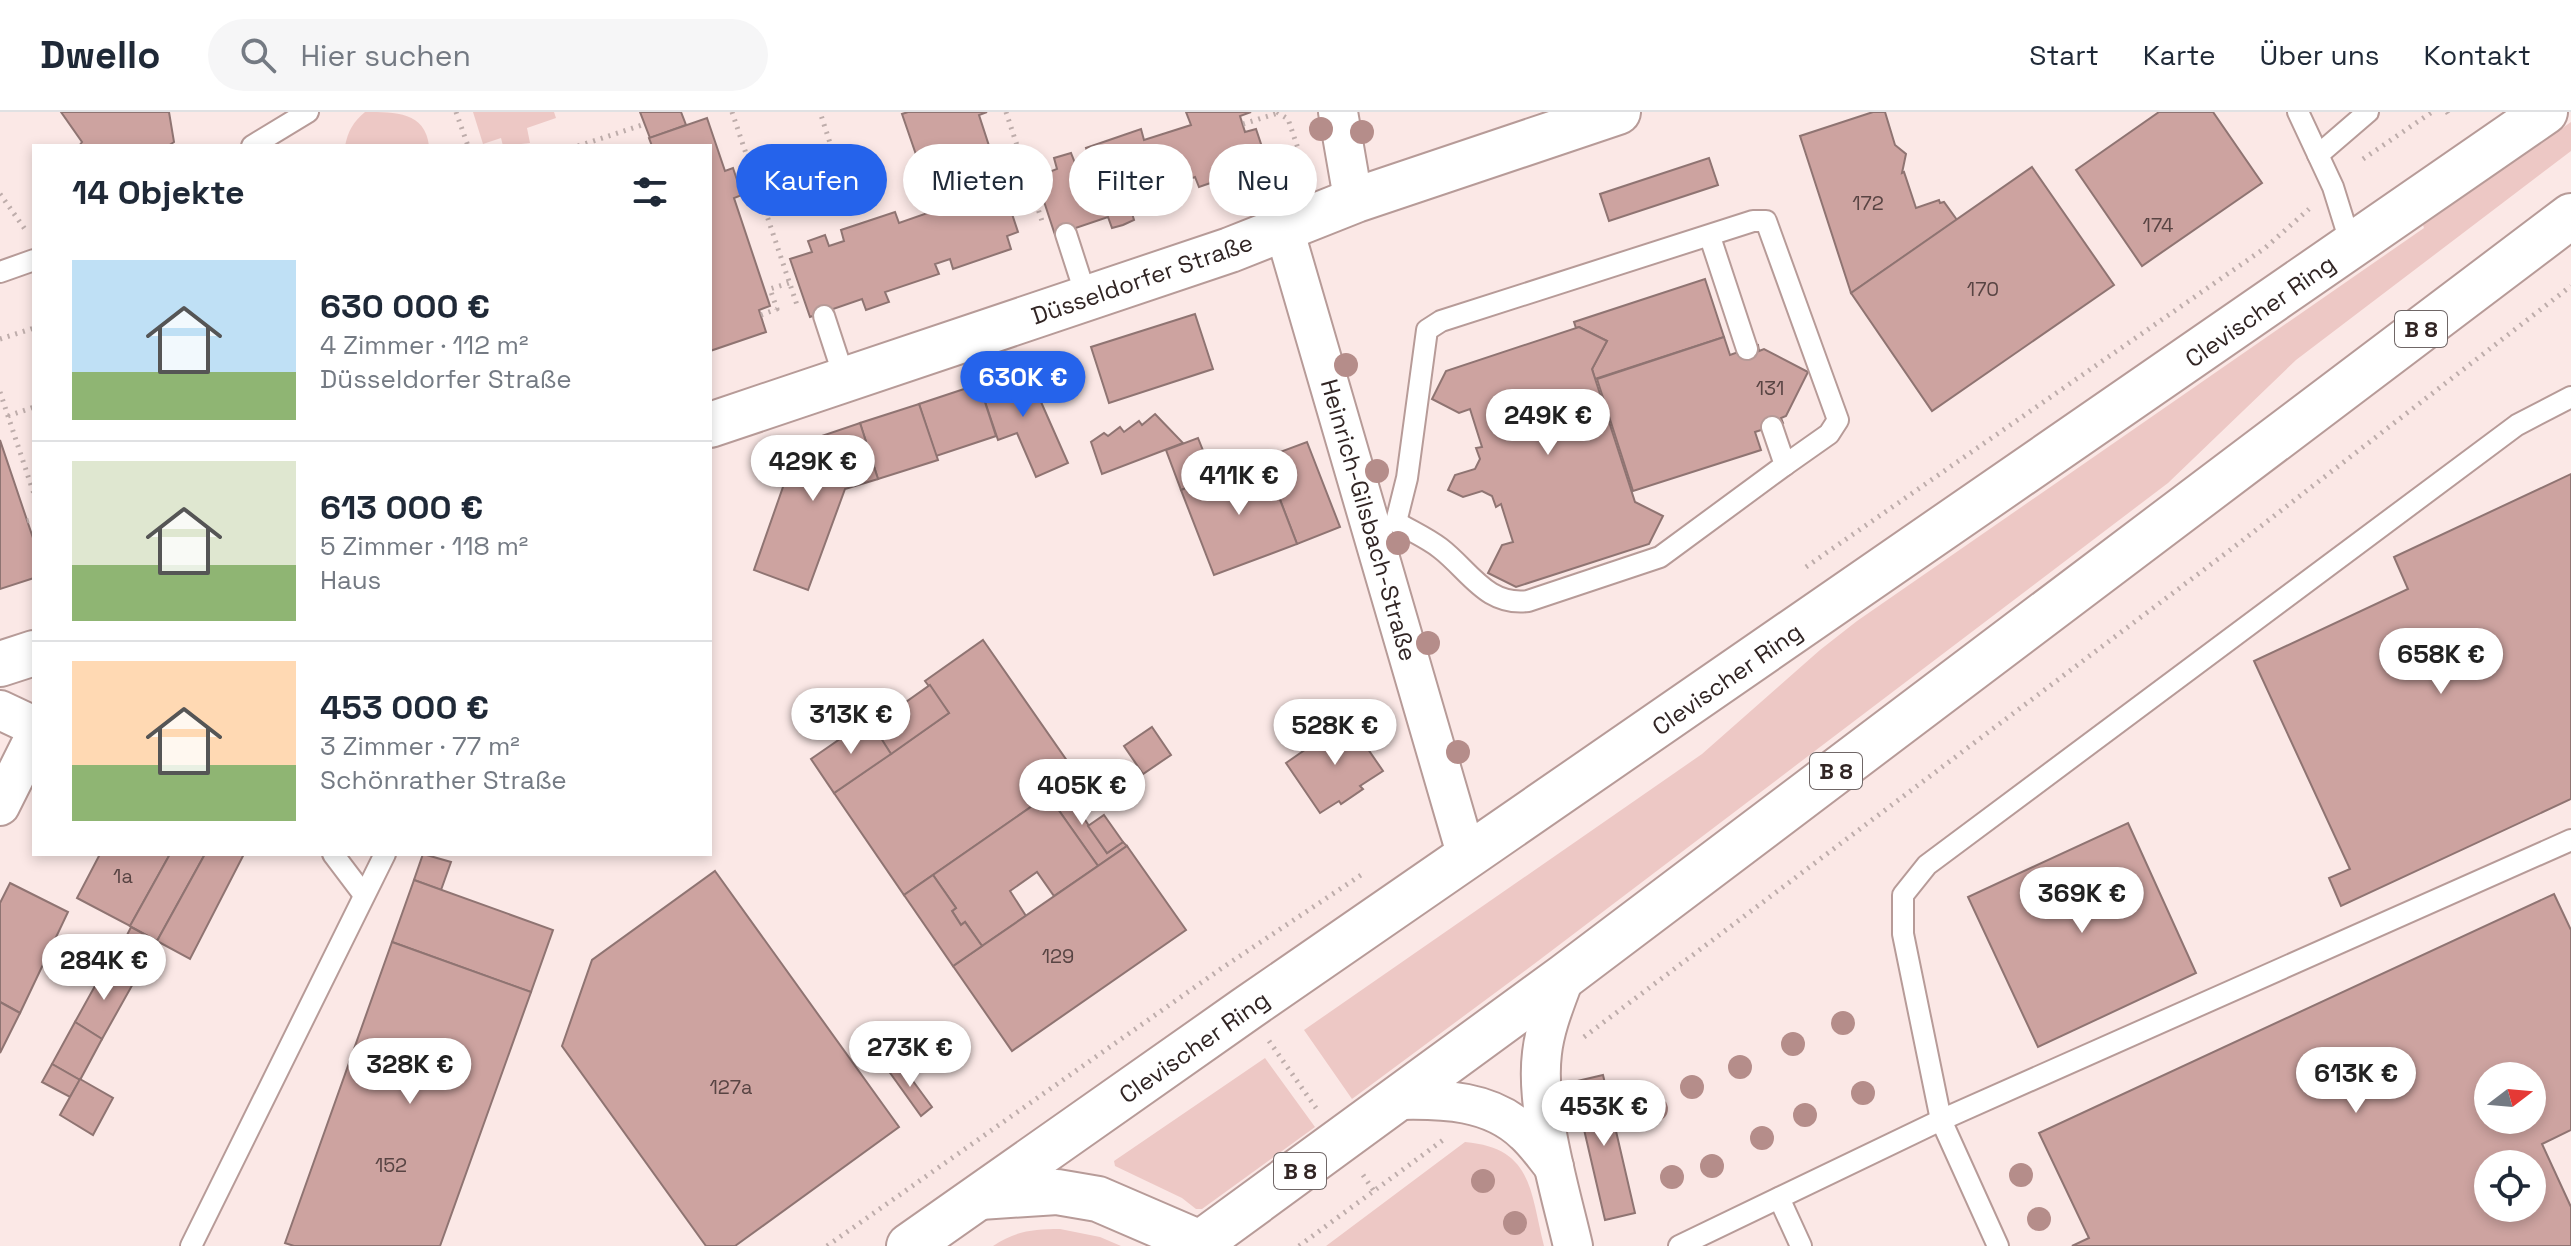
<!DOCTYPE html>
<html lang="de">
<head>
<meta charset="utf-8">
<style>
	:root { --surface:#fff; --page:#f6f6f7; --text:#1f2937; --muted:#747a83; --line:#e0e1e3; --accent:#2563eb }
	body { margin:0; font-family:"Space Grotesk",sans-serif; background:var(--page); color:var(--text); height:100vh; display:flex; flex-direction:column; font-size:30px; white-space:nowrap }
	* { box-sizing:border-box; margin:0 }
	p { font-size:26px; color:var(--muted) }
	.icon { flex:none; width:44px; height:44px; fill:none; stroke:currentColor; stroke-width:2; stroke-linecap:round; stroke-linejoin:round }
	.map { position:relative; flex:1; overflow:hidden }
	.sheet { position:absolute; left:32px; top:32px; width:680px; height:712px; display:flex; flex-direction:column; background:var(--surface); border-radius:0px; box-shadow:0 4px 12px #0003 }
	.sheet>* { flex:none }
	.top-card { position:absolute; left:736px; top:32px; width:760px; height:72px; display:flex; gap:16px }
	.needle { width:52px; rotate:74deg }
	.controls { position:absolute; left:2474px; top:950px; display:grid; gap:16px }
	.controls a { display:grid; place-items:center; width:72px; height:72px; border-radius:50%; background:var(--surface); box-shadow:0 4px 12px #0003; font-size:40px }
	.price { position:absolute; translate:-50% -68px; padding:0 18px; border-radius:28px; background:#fff; color:#222; font-size:26px; line-height:52px; filter:drop-shadow(0 2px 4px #0008) }
	.price::after { content:''; position:absolute; left:50%; top:48px; width:24px; height:18px; margin-left:-12px; background:inherit; clip-path:polygon(0 0,100% 0,50% 100%) }
	.price.selected { background:var(--accent); color:#fff }
	ul { padding:0; list-style:none }
	li { display:flex; align-items:center; gap:24px; height:200px; padding:0 40px }
	li+li { border-top:2px solid var(--line) }
	li span { display:grid; place-items:center; flex:none; width:224px; height:160px; border-radius:0px; color:#555 }
	li>.icon { margin-inline-start:auto }
	span .icon { width:96px; height:96px; fill:#fffc; stroke-width:1 }
	li b { font-size:34px }
	h2 { display:flex; justify-content:space-between; align-items:center; height:96px; padding:0 40px; font-size:34px }
	.pill { padding:0 28px; border-radius:36px; background:var(--surface); box-shadow:0 4px 12px #0003; font-size:28px; line-height:72px }
	.pill.selected { background:var(--accent); color:#fff }
	header { display:flex; align-items:center; gap:48px; box-sizing:border-box; height:112px; padding:0 40px; background:var(--surface); border-bottom:2px solid var(--line) }
	header strong { font-size:38px }
	nav { display:flex; gap:44px; margin-inline-start:auto; font-size:28px }
	.search { width:560px; height:72px; background:var(--page); display:flex; align-items:center; gap:20px; box-sizing:border-box; padding:0 28px; border-radius:44px; color:var(--muted); font-size:30px }
	.map>svg:first-child { display:block }
</style>
</head>
<body>
<header>
<strong>Dwello</strong>
<div class="search"><svg class="icon" aria-label="search" viewBox="0 0 24 24"><circle cx="10" cy="10" r="6"/><path d="M15 15l6 6"/></svg>Hier suchen</div>
<nav><a>Start</a><a>Karte</a><a>Über uns</a><a>Kontakt</a></nav>
</header>
<div class="map">
<svg width="2571" height="1134" viewBox="0 0 2571 1134">
	<rect width="100%" height="100%" fill="#fbe8e6"/>
	<!-- green -->
	<g fill="#edc8c5">
		<path d="M365 0C396 0 425 0 429 34H345C348 19 353 10 365 0Z"/>
		<path d="M473 0H554L556 6 527 16 530 31 503 34 501 26 483 32Z"/>
		<path d="M2571 10V39L2296 248 2168 371 1538 849 1352 987 1304 918 1702 642 1820 538 1857 509 2424 116 2423 113Z"/>
		<path d="M1265 946 1315 1015 1202 1097H1196L1182 1086 1115 1054 1114 1049Z"/>
		<path d="M1465 1030C1533 1036 1530 1079 1544 1134H1326Z"/>
		<path d="M1060 1117 1100 1125 1121 1134H993C1015 1119 1034 1117 1060 1117Z"/>
	</g>
	<!-- building -->
	<g fill="#cda3a0" stroke="#8f7472" stroke-width="2" fill-rule="evenodd">
		<path d="M61 0H169L174 30 168 34H79L82 30Z"/>
		<path d="M640 0H681L686 13 650 26Z"/>
		<path d="M908 0H987L979 3 1005 83 994 87 1000 102 1011 99 1018 120 1007 124 1011 137 953 157 950 147 935 152 939 162 885 180 889 190 866 198 862 187 810 205 790 147 812 140 808 129 825 123 829 134 844 129 841 118 895 100 899 111 945 95 932 54 921 57 902 2Z"/>
		<path d="M1186 0H1251L1240 4 1245 20 1256 17 1263 38 1253 42 1257 55 1199 75 1195 65 1181 70 1184 80 1131 98 1134 108 1123 113 1112 116 1108 105 1055 123 1036 65 1057 57 1054 46 1071 41 1075 51 1089 46 1086 36 1141 17 1144 28 1191 13Z"/>
		<path d="M1873 0H1885L1895 33 1906 42 1902 61 1904 60 1916 96 1939 88 1940 91 1944 90 1957 108 1851 181 1800 24Z"/>
		<path d="M2159 0H2213L2262 71 2142 154 2076 58Z"/>
		<path d="M707 6 725 59 733 56 742 83 734 86 770 194 759 198 766 220 710 239V34H652L649 26Z"/>
		<path d="M1709 46 1718 73 1609 109 1600 82Z"/>
		<path d="M2032 55 2114 173 1932 299 1851 181Z"/>
		<path d="M1705 167 1724 225 1595 267 1592 257 1607 229 1579 215 1576 216 1574 210Z"/>
		<path d="M1195 202 1213 257 1109 291 1091 235Z"/>
		<path d="M1579 215 1607 229 1592 257 1635 390 1663 404 1649 432 1516 475 1488 461 1502 433 1513 430 1501 392 1496 395 1492 384 1482 379 1463 385 1448 378 1455 363 1475 357 1480 347 1476 336 1482 335 1470 297 1459 301 1432 287 1446 259Z"/>
		<path d="M1724 225 1730 243 1758 233 1759 239 1764 237 1808 260 1786 304 1781 306 1783 311 1755 320 1761 338 1633 379 1597 267Z"/>
		<path d="M1026 256 1068 351 1036 365 1017 321 998 328 979 272Z"/>
		<path d="M979 272 996 324 936 344 919 292Z"/>
		<path d="M919 292 938 348 878 367 860 311Z"/>
		<path d="M1155 302 1183 331 1102 362 1091 330 1104 321 1108 324 1120 315 1124 320 1139 309 1142 313Z"/>
		<path d="M860 311 878 367 845 377 808 478 754 458 798 332Z"/>
		<path d="M1198 326 1214 366 1181 378 1166 338Z"/>
		<path d="M0 328 34 429V466L0 477Z"/>
		<path d="M1307 330 1340 415 1297 432 1264 346Z"/>
		<path d="M1264 346 1297 432 1214 463 1181 378Z"/>
		<path d="M2571 362V687L2341 794 2329 766 2350 757 2254 549 2408 477 2394 445Z"/>
		<path d="M983 528 1077 663 904 783 834 681 949 601 925 569Z"/>
		<path d="M930 573 949 601 891 642 872 614Z"/>
		<path d="M869 607 891 642 834 681 811 647Z"/>
		<path d="M1348 608 1383 659 1360 674 1363 677 1341 692 1339 689 1320 701 1286 651Z"/>
		<path d="M1152 615 1171 643 1143 662 1124 634Z"/>
		<path d="M1062 673 1107 741 1123 730 1127 734 1098 754 1048 683Z"/>
		<path d="M1048 683 1098 754 1054 784 1037 760 1010 779 1026 804 982 834 965 810 961 813 952 799 956 796 933 763Z"/>
		<path d="M1104 703 1123 730 1107 741 1088 714Z"/>
		<path d="M2128 711 2196 861 2038 935 1968 785Z"/>
		<path d="M1127 734 1186 818 1012 939 953 854Z"/>
		<path d="M100 742H170L130 814 77 786Z"/>
		<path d="M170 742H205L157 829 130 814Z"/>
		<path d="M205 742H244L190 847 157 829Z"/>
		<path d="M423 742 451 750 441 778 414 768Z"/>
		<path d="M715 759 899 1015 735 1134H706L562 934 592 848Z"/>
		<path d="M933 763 956 796 952 799 961 813 965 810 982 834 953 854 904 783Z"/>
		<path d="M414 768 553 818 531 880 392 830Z"/>
		<path d="M10 771 68 800 20 901 0 890V791Z"/>
		<path d="M2554 782 2571 818V1018L2542 1032 2571 1095V1134H2072L2089 1126 2039 1021ZM2488 964H2532V1008H2488ZM2488 1052H2532V1096H2488Z"/>
		<path d="M131 815 157 829 146 847 122 833Z"/>
		<path d="M392 830 531 880 440 1134H294L285 1131Z"/>
		<path d="M106 854 134 870 102 927 75 910Z"/>
		<path d="M0 890 20 901 0 941Z"/>
		<path d="M75 910 102 927 80 968 52 952Z"/>
		<path d="M899 950 932 995 921 1004 888 958Z"/>
		<path d="M52 952 80 968 70 985 42 970Z"/>
		<path d="M1603 963 1635 1101 1605 1108 1573 970Z"/>
		<path d="M80 967 113 986 93 1023 60 1003Z"/>
	</g>
	<g fill="none" stroke-linecap="round" stroke-linejoin="round">
		<defs>
			<g id="lane">
				<path d="M2298 0 2333 75 2352 136"/>
				<path d="M252 34 308 0"/>
				<path d="M2318 43 2368 0"/>
				<path d="M1066 122 1087 187"/>
				<path d="M1710 125 1747 237"/>
				<path d="M0 160 34 148"/>
				<path d="M824 204 845 268"/>
				<path d="M1396 410 1407 366 1427 218 1441 209 1753 109H1766L1838 308 1829 322 1785 353"/>
				<path d="M1396 410C1411 419 1427 426 1440 436 1470 459 1486 494 1528 489L1660 445 1785 353 1772 315"/>
				<path d="M333 742 364 783"/>
				<path d="M1779 1086 1801 1134"/>
				<path d="M191 1134 385 742"/>
				<path d="M1679 1134 1941 1008 2571 728"/>
				<path d="M1998 1134 1941 1008 1903 822V783L1927 753 2517 313 2571 285"/>
			</g>
			<g id="street">
				<path d="M1338 0 1350 69 1356 88"/>
				<path d="M1284 117 1467 745"/>
				<path d="M0 598 34 614"/>
				<path d="M0 694 34 626"/>
				<path d="M1565 864C1556 889 1545 914 1542 941 1535 997 1560 1078 1573 1134"/>
				<path d="M1399 988C1443 987 1491 988 1525 1021 1536 1031 1545 1044 1554 1055"/>
			</g>
			<g id="secondary">
				<path d="M710 313 1230 138 1356 88 1618 0"/>
				<path d="M0 552 34 541"/>
			</g>
			<g id="primary">
				<path d="M980 1085 1057 1080 1098 1087 1207 1134"/>
				<path d="M909 1134 1246 897 2545 0"/>
				<path d="M1196 1134 1565 864 2571 104"/>
			</g>
		</defs>
		<!-- lane casing -->
		<use href="#lane" stroke="#b79b98" stroke-width="24"/>
		<!-- street casing -->
		<use href="#street" stroke="#b79b98" stroke-width="42"/>
		<!-- secondary casing -->
		<use href="#secondary" stroke="#b79b98" stroke-width="48"/>
		<!-- primary casing -->
		<use href="#primary" stroke="#b79b98" stroke-width="48"/>
		<!-- path -->
		<g stroke="#beadab" stroke-width="5" stroke-dasharray="2 6" stroke-linecap="butt">
			<path d="M456 0 468 34"/>
			<path d="M732 0 797 193"/>
			<path d="M1006 0 1042 109"/>
			<path d="M1277 0 1288 7 1307 63"/>
			<path d="M2447 0 2449 3"/>
			<path d="M1243 12 1278 1"/>
			<path d="M578 34 645 12"/>
			<path d="M2363 47 2432 0"/>
			<path d="M752 60 831 34 820 0"/>
			<path d="M738 70 754 65"/>
			<path d="M0 82 27 120"/>
			<path d="M997 94 1033 81"/>
			<path d="M761 203 777 197 770 177 789 171"/>
			<path d="M0 227 34 216"/>
			<path d="M0 280 34 382"/>
			<path d="M8 304 34 295"/>
			<path d="M27 409 34 407"/>
			<path d="M1806 455 2265 136 2309 97"/>
			<path d="M1584 925 2234 435 2571 174"/>
			<path d="M1269 929 1316 996"/>
			<path d="M1363 1063 1374 1079"/>
			<path d="M827 1134 1222 856 1364 761"/>
			<path d="M1299 1134 1443 1028"/>
		</g>
		<!-- lane -->
		<use href="#lane" stroke="#fff" stroke-width="20"/>
		<!-- street -->
		<use href="#street" stroke="#fff" stroke-width="38"/>
		<!-- secondary -->
		<use href="#secondary" stroke="#fff" stroke-width="44"/>
		<!-- primary -->
		<use href="#primary" stroke="#fff" stroke-width="44"/>
	</g>
	<!-- trees -->
	<g fill="#b58d8a">
		<circle cx="1321" cy="17" r="12"/>
		<circle cx="1362" cy="20" r="12"/>
		<circle cx="1346" cy="253" r="12"/>
		<circle cx="1377" cy="359" r="12"/>
		<circle cx="1398" cy="431" r="12"/>
		<circle cx="1428" cy="531" r="12"/>
		<circle cx="1458" cy="640" r="12"/>
		<circle cx="1843" cy="911" r="12"/>
		<circle cx="1793" cy="932" r="12"/>
		<circle cx="1740" cy="955" r="12"/>
		<circle cx="1692" cy="975" r="12"/>
		<circle cx="1863" cy="981" r="12"/>
		<circle cx="1656" cy="997" r="12"/>
		<circle cx="1805" cy="1003" r="12"/>
		<circle cx="1762" cy="1026" r="12"/>
		<circle cx="1712" cy="1054" r="12"/>
		<circle cx="2021" cy="1063" r="12"/>
		<circle cx="1672" cy="1065" r="12"/>
		<circle cx="1483" cy="1069" r="12"/>
		<circle cx="2039" cy="1107" r="12"/>
		<circle cx="1515" cy="1111" r="12"/>
	</g>
	<g text-anchor="middle" dominant-baseline="central" stroke-width="6" stroke-linejoin="round" paint-order="stroke">
		<!-- number labels -->
		<g font-size="20" fill="#584443">
			<text x="1868" y="91">172</text>
			<text x="2158" y="113">174</text>
			<text x="1983" y="177">170</text>
			<text x="1770" y="276">131</text>
			<text x="123" y="764">1a</text>
			<text x="1058" y="844">129</text>
			<text x="731" y="975">127a</text>
			<text x="391" y="1053">152</text>
		</g>
		<!-- shield labels -->
		<g fill="#fff" stroke="#6f6666" stroke-width="2">
			<rect x="2395" y="199" width="52" height="36" rx="6"/>
			<rect x="1810" y="641" width="52" height="36" rx="6"/>
			<rect x="1274" y="1041" width="52" height="36" rx="6"/>
		</g>
		<g font-size="22" font-weight="bold" fill="#312524">
			<text x="2421" y="217">B 8</text>
			<text x="1836" y="659">B 8</text>
			<text x="1300" y="1059">B 8</text>
		</g>
		<!-- street labels -->
		<g font-size="24" fill="#312524" stroke="#fff">
			<text transform="translate(1142 167) rotate(-19)">Düsseldorfer Straße</text>
			<text transform="translate(2260 199) rotate(-35)">Clevischer Ring</text>
			<text transform="translate(1369 408) rotate(74)">Heinrich-Gilsbach-Straße</text>
			<text transform="translate(1727 567) rotate(-35)">Clevischer Ring</text>
			<text transform="translate(1194 935) rotate(-35)">Clevischer Ring</text>
		</g>
	</g>
</svg>
<div class="controls">
<a><svg class="needle" viewBox="-14 -14 28 28"><path d="M0-13l5 13h-10z" fill="#e53935"/><path d="M0 13l5-13h-10z" fill="#747a83"/></svg></a>
<a><svg class="icon" aria-label="locate" viewBox="0 0 24 24"><circle cx="12" cy="12" r="6"/><path d="M12 2v4M12 18v4M2 12h4M18 12h4"/></svg></a>
</div>
<b class="price selected" style="left:1023px;top:307px">630K €</b>
<b class="price" style="left:1548px;top:345px">249K €</b>
<b class="price" style="left:813px;top:391px">429K €</b>
<b class="price" style="left:1239px;top:405px">411K €</b>
<b class="price" style="left:2441px;top:584px">658K €</b>
<b class="price" style="left:851px;top:644px">313K €</b>
<b class="price" style="left:1335px;top:655px">528K €</b>
<b class="price" style="left:1082px;top:715px">405K €</b>
<b class="price" style="left:2082px;top:823px">369K €</b>
<b class="price" style="left:104px;top:890px">284K €</b>
<b class="price" style="left:910px;top:977px">273K €</b>
<b class="price" style="left:410px;top:994px">328K €</b>
<b class="price" style="left:2356px;top:1003px">613K €</b>
<b class="price" style="left:1604px;top:1036px">453K €</b>
<div class="top-card">
<a class="pill selected">Kaufen</a>
<a class="pill">Mieten</a>
<a class="pill">Filter</a>
<a class="pill">Neu</a>
</div>
<section class="sheet">
<h2>14 Objekte<svg class="icon" aria-label="filters" viewBox="0 0 24 24"><path d="M4 7h16M4 17h16"/><circle cx="9" cy="7" r="2"/><circle cx="15" cy="17" r="2"/></svg></h2>
<ul>
<li><span style="background:linear-gradient(#bfe0f5 70%,#8fb573 0)"><svg class="icon" aria-label="home" viewBox="0 0 24 24"><path d="M3 11l9-7 9 7M6 9v11h12V9"/></svg></span><div><b>630 000 €</b><p>4 Zimmer · 112 m²</p><p>Düsseldorfer Straße</p></div></li>
<li><span style="background:linear-gradient(#dfe7d0 65%,#8fb573 0)"><svg class="icon" aria-label="home" viewBox="0 0 24 24"><path d="M3 11l9-7 9 7M6 9v11h12V9"/></svg></span><div><b>613 000 €</b><p>5 Zimmer · 118 m²</p><p>Haus</p></div></li>
<li><span style="background:linear-gradient(#ffd9b3 65%,#8fb573 0)"><svg class="icon" aria-label="home" viewBox="0 0 24 24"><path d="M3 11l9-7 9 7M6 9v11h12V9"/></svg></span><div><b>453 000 €</b><p>3 Zimmer · 77 m²</p><p>Schönrather Straße</p></div></li>
</ul>
</section>
</div>
</body>
</html>
